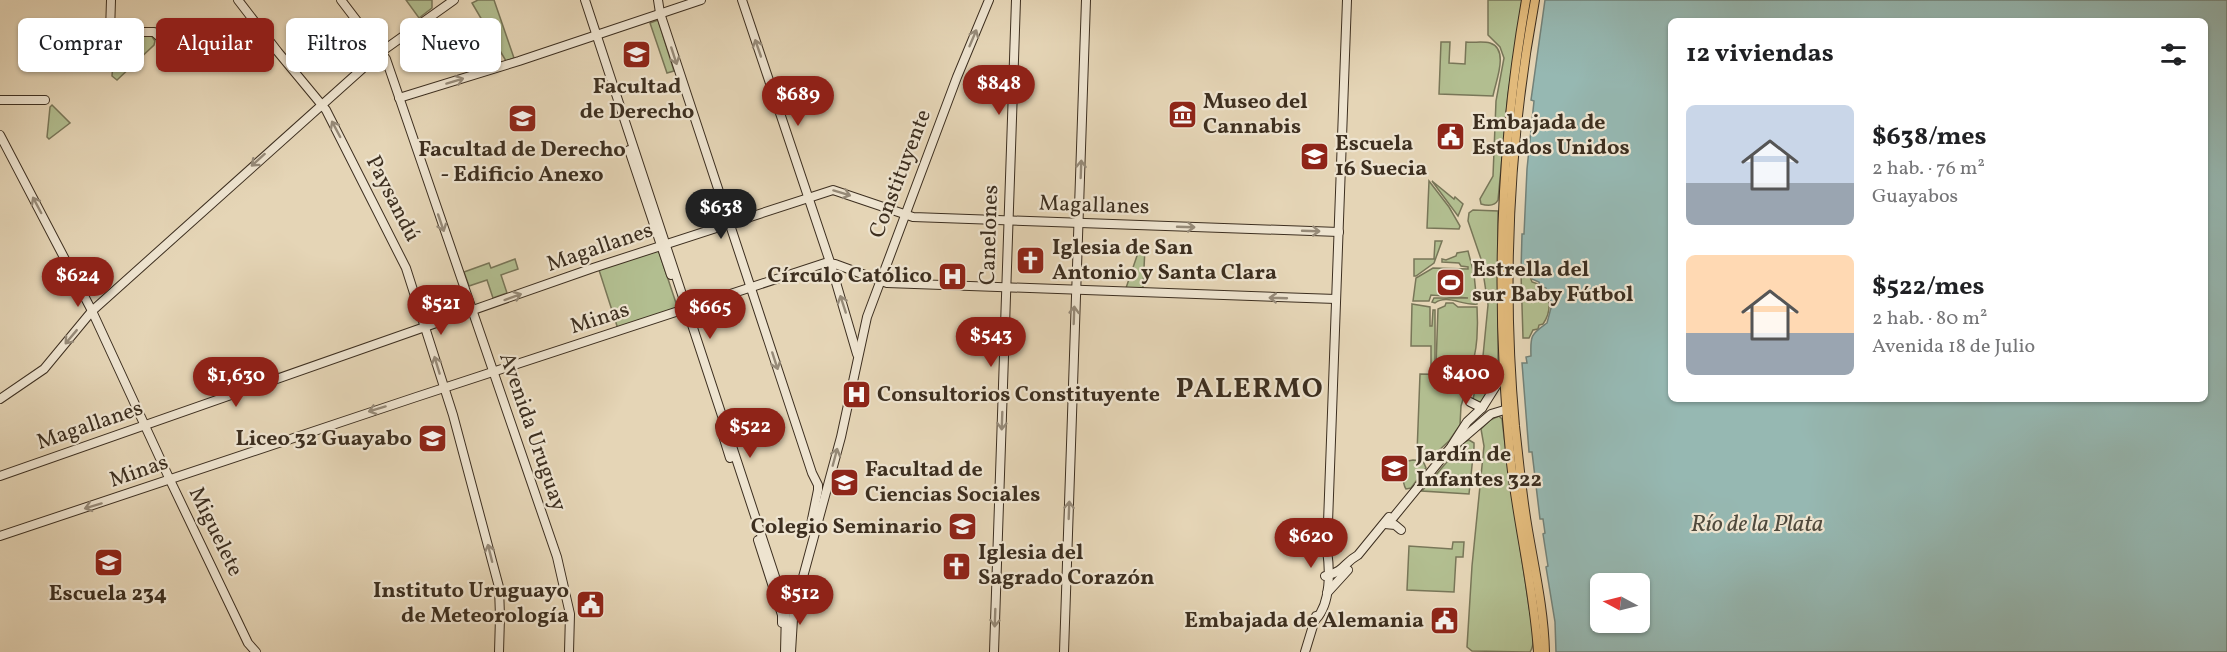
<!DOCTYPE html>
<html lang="es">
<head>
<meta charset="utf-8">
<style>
	:root { --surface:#fff; --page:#f6f6f6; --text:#202124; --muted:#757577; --accent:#8f2418 }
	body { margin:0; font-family:Vollkorn,serif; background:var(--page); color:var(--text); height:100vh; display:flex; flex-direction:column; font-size:22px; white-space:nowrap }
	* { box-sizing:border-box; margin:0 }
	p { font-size:20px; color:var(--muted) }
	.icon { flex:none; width:33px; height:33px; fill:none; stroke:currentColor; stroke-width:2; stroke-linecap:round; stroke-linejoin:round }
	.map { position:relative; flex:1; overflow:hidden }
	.panel { position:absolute; left:1668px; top:18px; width:540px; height:384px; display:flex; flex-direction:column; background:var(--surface); border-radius:9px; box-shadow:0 2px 4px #0004 }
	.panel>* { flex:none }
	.hud { position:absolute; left:18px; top:18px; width:570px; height:54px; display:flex; gap:12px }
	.needle { width:39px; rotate:277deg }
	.controls { position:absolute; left:1590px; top:573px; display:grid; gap:12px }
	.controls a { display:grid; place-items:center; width:60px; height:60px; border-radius:9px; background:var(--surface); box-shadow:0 2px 4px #0004; font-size:30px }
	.price { position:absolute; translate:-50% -51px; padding:0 14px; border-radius:21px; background:var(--accent); color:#fff; font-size:20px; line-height:39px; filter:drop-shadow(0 2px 3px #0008) }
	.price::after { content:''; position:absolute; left:50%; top:36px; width:18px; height:14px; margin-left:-9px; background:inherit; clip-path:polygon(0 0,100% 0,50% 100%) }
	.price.active { background:#222; color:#fff }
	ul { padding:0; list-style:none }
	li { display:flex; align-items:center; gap:18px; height:150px; padding:0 18px }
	li span { display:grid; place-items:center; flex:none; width:168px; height:120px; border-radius:9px; color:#555 }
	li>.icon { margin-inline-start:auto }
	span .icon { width:72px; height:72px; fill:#fffc; stroke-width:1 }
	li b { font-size:26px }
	h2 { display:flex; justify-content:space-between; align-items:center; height:72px; padding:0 18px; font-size:26px }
	.pill { padding:0 21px; border-radius:9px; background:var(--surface); box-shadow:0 2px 4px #0004; font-size:21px; line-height:54px }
	.pill.active { background:var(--accent); color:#fff }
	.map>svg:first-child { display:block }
</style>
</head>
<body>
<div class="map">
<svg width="2227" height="652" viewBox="0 0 2227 652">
	<rect width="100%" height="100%" fill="#e5d5b6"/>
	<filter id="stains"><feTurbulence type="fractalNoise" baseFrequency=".00333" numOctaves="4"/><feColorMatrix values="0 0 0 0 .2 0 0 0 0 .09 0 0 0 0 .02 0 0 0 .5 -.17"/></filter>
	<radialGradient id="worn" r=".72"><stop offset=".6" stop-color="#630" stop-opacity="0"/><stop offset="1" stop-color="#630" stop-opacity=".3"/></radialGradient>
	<!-- green -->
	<g fill="#b2be90" stroke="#787658" stroke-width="1.5">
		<path d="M406 0H432V8L419 18Z"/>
		<path d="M478 0H494L514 58 506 61 472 3Z"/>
		<path d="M1488 0H1522L1508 95 1498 200C1495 206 1488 206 1481 204L1480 199 1493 176 1496 101 1504 58 1500 47 1488 35Z"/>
		<path d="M658 20 674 71 667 73 650 23Z"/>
		<path d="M115 35H151L155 41 154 45 117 80 112 76Z"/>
		<path d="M1441 42H1450L1449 63 1465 64 1466 42C1473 43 1483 41 1490 43 1510 49 1495 83 1493 96L1439 94Z"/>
		<path d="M52 105 70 123 49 139 47 137 50 107Z"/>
		<path d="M1429 181 1449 207 1460 226 1459 229 1427 228Z"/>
		<path d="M1432 181 1454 199 1455 197 1463 204 1458 216Z"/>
		<path d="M1473 210 1498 211V369L1492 390 1482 404 1473 401V399L1483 356 1488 305 1481 259 1468 221 1469 213Z"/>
		<path d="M1435 241H1442L1434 263 1416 276H1414V259H1434Z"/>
		<path d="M1140 247 1145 248 1143 288H1126Z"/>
		<path d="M658 249 678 309 618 329 599 270Z"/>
		<path d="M1468 251 1474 274 1477 304C1463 306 1447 294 1435 303L1432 302 1434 298H1468L1431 295 1429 301H1413L1416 278 1433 268 1468 269V267L1461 266 1459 263 1442 262V259L1446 260 1456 256 1457 253Z"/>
		<path d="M515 259 518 269 501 275 507 293 493 298 487 280 469 286 464 272 489 263 491 268Z"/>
		<path d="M1521 273 1529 274 1532 282 1538 284V289L1546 291C1551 303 1550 314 1543 324L1539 325 1538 329 1533 330 1529 338H1523Z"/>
		<path d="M1446 303H1453L1458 307H1477C1478 323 1478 355 1470 367L1436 366 1438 309 1445 306Z"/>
		<path d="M1412 304 1430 307V326H1432L1433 310H1435V366H1431V346H1411Z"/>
		<path d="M1420 374 1463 375 1469 380 1461 406 1460 425 1449 441 1436 453H1417Z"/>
		<path d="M1499 416 1502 419C1509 482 1520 544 1529 607 1531 619 1537 642 1530 652L1472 651 1467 647 1472 566 1484 446 1481 429 1490 420Z"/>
		<path d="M1469 440 1474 443V447L1469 494 1422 491 1464 442Z"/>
		<path d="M1413 460 1423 461 1426 468 1411 488 1406 489C1402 483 1402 467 1408 461Z"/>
		<path d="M1453 542H1464L1463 557H1456L1454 592 1407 590 1409 546 1452 549Z"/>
	</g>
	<!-- water -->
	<path fill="#96b8b2" stroke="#728178" stroke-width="1.5" fill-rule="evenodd" d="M1545 0H2227V652H1556L1555 622 1546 567 1548 566 1543 534 1545 533 1543 519H1540L1532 452H1529L1522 363H1527L1526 357 1531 356C1530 334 1532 334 1547 323L1552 304 1546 288 1540 286 1539 282 1532 279 1531 272 1521 271 1522 234H1524L1527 169 1534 101 1531 100ZM1671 21H2205V399H1671ZM1600 584H1640V622H1600Z"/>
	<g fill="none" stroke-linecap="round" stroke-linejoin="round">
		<defs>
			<g id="secondary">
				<path d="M111 0 110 32H154L163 40"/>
				<path d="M238 0 278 52 326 110 406 268 453 415 499 587 500 617 499 652"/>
				<path d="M341 0 386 59 557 557 570 614 569 652"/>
				<path d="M585 0 786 610 785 652"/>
				<path d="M658 0 660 13 812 473 818 485V490L810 529"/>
				<path d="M742 0 830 262 857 354"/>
				<path d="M399 98 519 61 701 0"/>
				<path d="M0 100H45"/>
				<path d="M0 135 92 311 170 480 248 643 256 652"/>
				<path d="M629 150 671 275"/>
				<path d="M0 399 44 369 92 311 381 52 454 0"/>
				<path d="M1470 402 1482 408"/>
				<path d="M720 426 730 458"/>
				<path d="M1455 445 1491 414 1511 408"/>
				<path d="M0 476 593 268 833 190 913 217 1339 232"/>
				<path d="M1388 521 1392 519 1451 447 1467 422 1482 408 1504 373"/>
				<path d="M1385 524 1395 525 1401 530"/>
				<path d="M0 536C274 443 550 353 825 263L835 264 887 283 1336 299"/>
				<path d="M758 540 782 615V623"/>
				<path d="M1325 576C1347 570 1342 564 1358 555L1389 517"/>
				<path d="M1327 593 1348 570"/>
				<path d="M779 605 792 599 796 588"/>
				<path d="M1316 619C1331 603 1330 570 1327 550L1347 0"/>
				<path d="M791 652 793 619 803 577 841 437 867 317 957 77 989 0"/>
				<path d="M994 652 1016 0"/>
				<path d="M1064 652 1086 0"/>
				<path d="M1305 652 1316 616"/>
			</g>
			<g id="primary">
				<path d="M1526 0C1499 153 1495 309 1511 463 1518 526 1534 588 1538 652"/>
				<path d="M1535 0C1509 140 1502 284 1515 426 1519 461 1522 496 1528 530 1535 571 1544 611 1545 652"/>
			</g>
		</defs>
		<!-- secondary casing -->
		<use href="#secondary" stroke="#3d2f20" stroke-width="10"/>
		<!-- primary casing -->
		<use href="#primary" stroke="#3d2f20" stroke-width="10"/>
		<!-- secondary -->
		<use href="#secondary" stroke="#eee4d0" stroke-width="8"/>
		<!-- primary -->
		<use href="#primary" stroke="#e2ba7b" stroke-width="8"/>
	</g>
	<!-- one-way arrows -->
	<defs><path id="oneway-shaft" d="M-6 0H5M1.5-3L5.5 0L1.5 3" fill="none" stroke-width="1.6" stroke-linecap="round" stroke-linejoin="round" transform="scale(1.5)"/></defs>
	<g stroke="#968a78">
		<use href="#oneway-shaft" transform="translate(973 38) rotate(-67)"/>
		<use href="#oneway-shaft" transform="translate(758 48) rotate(-109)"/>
		<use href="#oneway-shaft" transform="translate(674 56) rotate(72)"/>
		<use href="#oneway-shaft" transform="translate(455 81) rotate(-17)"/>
		<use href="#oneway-shaft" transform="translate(336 129) rotate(-118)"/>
		<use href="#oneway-shaft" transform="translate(258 160) rotate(138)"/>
		<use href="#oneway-shaft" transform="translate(1081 169) rotate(-88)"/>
		<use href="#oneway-shaft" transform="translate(842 193) rotate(17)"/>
		<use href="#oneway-shaft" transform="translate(37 205) rotate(-118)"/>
		<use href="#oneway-shaft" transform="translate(441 223) rotate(71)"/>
		<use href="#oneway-shaft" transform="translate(1186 227) rotate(2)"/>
		<use href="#oneway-shaft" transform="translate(1311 231) rotate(2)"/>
		<use href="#oneway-shaft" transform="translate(513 297) rotate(-20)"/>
		<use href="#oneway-shaft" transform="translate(1278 298) rotate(-178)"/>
		<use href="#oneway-shaft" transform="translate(843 304) rotate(-108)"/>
		<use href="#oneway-shaft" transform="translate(1074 315) rotate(-88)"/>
		<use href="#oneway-shaft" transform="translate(71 337) rotate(130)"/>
		<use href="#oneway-shaft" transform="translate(775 361) rotate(72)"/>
		<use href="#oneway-shaft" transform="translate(437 365) rotate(-107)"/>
		<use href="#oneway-shaft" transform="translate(377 409) rotate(163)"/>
		<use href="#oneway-shaft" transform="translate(1002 421) rotate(92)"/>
		<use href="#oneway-shaft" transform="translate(835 457) rotate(-75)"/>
		<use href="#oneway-shaft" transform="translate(93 506) rotate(163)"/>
		<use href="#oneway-shaft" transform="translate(1069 510) rotate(-88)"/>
		<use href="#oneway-shaft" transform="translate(490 553) rotate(-104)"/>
		<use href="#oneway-shaft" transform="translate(995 618) rotate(92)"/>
	</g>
	<!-- icons -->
	<defs>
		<symbol id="university-square" viewBox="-11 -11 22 22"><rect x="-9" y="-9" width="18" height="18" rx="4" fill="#8f2418" stroke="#eee4d0"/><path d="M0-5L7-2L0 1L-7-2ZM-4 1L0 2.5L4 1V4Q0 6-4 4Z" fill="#fff"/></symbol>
		<symbol id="museum-square" viewBox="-11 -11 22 22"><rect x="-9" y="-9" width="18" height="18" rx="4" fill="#8f2418" stroke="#eee4d0"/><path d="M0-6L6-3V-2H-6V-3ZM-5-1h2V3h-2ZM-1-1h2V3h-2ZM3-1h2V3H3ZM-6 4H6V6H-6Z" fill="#fff"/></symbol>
		<symbol id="civic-square" viewBox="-11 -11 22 22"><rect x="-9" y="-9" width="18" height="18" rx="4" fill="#8f2418" stroke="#eee4d0"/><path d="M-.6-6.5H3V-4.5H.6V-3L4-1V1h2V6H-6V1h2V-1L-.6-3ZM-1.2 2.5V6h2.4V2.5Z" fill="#fff"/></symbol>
		<symbol id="school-square" viewBox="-11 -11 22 22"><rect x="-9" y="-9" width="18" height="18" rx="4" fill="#8f2418" stroke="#eee4d0"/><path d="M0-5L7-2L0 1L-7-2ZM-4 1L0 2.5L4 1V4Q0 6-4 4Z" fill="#fff"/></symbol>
		<symbol id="church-square" viewBox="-11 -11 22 22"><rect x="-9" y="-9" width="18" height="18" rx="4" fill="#8f2418" stroke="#eee4d0"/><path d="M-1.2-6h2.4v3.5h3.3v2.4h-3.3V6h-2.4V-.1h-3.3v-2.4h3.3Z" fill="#fff"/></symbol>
		<symbol id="hospital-square" viewBox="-11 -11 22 22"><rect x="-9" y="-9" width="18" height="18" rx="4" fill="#8f2418" stroke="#eee4d0"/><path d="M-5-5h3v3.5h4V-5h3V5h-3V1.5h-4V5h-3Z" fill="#fff"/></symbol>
		<symbol id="stadium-square" viewBox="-11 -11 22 22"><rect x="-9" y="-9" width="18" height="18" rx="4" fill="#8f2418" stroke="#eee4d0"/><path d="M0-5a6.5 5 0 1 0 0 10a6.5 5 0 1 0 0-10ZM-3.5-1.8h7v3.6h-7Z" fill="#fff"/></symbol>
	</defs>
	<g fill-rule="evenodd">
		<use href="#university-square" x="620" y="38" width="33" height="33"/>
		<use href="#museum-square" x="1166" y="98" width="33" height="33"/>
		<use href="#university-square" x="506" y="102" width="33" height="33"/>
		<use href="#civic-square" x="1434" y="120" width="33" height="33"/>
		<use href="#school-square" x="1298" y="140" width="33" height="33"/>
		<use href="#church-square" x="1014" y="244" width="33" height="33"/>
		<use href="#hospital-square" x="936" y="260" width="33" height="33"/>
		<use href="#stadium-square" x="1434" y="266" width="33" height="33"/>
		<use href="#hospital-square" x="840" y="378" width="33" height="33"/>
		<use href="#school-square" x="416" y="422" width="33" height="33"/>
		<use href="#school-square" x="1378" y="452" width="33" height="33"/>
		<use href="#university-square" x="828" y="466" width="33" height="33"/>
		<use href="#school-square" x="946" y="510" width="33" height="33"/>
		<use href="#school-square" x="92" y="546" width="33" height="33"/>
		<use href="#church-square" x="940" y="550" width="33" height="33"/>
		<use href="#civic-square" x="574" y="588" width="33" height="33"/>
		<use href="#civic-square" x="1428" y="604" width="33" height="33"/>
	</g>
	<g text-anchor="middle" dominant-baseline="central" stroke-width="4.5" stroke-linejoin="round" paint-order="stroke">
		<!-- poi labels -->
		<g font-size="22" font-weight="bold" fill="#3d2f20" stroke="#eee4d0" text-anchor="start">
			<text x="637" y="87" text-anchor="middle">Facultad<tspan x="637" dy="25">de Derecho</tspan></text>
			<text x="1203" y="102">Museo del<tspan x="1203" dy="25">Cannabis</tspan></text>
			<text x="1472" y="123">Embajada de<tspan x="1472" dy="25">Estados Unidos</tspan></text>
			<text x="1335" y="144">Escuela<tspan x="1335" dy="25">16 Suecia</tspan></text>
			<text x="522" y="150" text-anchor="middle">Facultad de Derecho<tspan x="522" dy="25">- Edificio Anexo</tspan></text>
			<text x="1052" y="248">Iglesia de San<tspan x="1052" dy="25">Antonio y Santa Clara</tspan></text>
			<text x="1472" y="270">Estrella del<tspan x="1472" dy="25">sur Baby Fútbol</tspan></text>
			<text x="932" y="276" text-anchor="end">Círculo Católico</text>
			<text x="877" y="395">Consultorios Constituyente</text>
			<text x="412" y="439" text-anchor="end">Liceo 32 Guayabo</text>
			<text x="1416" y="455">Jardín de<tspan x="1416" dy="25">Infantes 322</tspan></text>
			<text x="865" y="470">Facultad de<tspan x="865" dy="25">Ciencias Sociales</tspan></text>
			<text x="942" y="527" text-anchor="end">Colegio Seminario</text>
			<text x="978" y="553">Iglesia del<tspan x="978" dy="25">Sagrado Corazón</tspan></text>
			<text x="569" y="591" text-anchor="end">Instituto Uruguayo<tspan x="569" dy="25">de Meteorología</tspan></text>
			<text x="108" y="594" text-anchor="middle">Escuela 234</text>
			<text x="1424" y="621" text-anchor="end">Embajada de Alemania</text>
		</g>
		<!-- street labels -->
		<g font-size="22" fill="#3d2f20" stroke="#eee4d0">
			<text transform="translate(901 174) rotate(-69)">Constituyente</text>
			<text transform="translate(392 199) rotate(63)">Paysandú</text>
			<text transform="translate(1094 206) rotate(2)">Magallanes</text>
			<text transform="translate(990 235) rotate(-88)">Canelones</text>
			<text transform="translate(600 248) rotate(-19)">Magallanes</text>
			<text transform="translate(600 319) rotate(-18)">Minas</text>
			<text transform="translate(90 426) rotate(-19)">Magallanes</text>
			<text transform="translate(532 432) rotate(71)">Avenida Uruguay</text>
			<text transform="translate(139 472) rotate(-19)">Minas</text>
			<text transform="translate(215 532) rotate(64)">Miguelete</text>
		</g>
		<!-- water labels -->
		<g font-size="24" font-style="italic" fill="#4f4a3d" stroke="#eee4d0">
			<text x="1757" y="525">Río de la Plata</text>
		</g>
		<!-- district labels -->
		<g font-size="28" font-weight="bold" letter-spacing="1.5" fill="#3d2f20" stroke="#eee4d0">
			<text x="1250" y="389">PALERMO</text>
		</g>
	</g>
	<rect width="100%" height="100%" filter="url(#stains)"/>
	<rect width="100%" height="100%" fill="url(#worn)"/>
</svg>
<div class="controls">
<a><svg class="needle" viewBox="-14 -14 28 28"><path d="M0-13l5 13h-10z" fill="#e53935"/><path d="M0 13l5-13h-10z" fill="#757577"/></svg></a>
</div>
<b class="price" style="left:999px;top:116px">$848</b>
<b class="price" style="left:798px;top:127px">$689</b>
<b class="price active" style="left:721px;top:240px">$638</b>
<b class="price" style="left:78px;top:308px">$624</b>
<b class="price" style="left:441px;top:336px">$521</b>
<b class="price" style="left:710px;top:340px">$665</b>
<b class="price" style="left:991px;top:368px">$543</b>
<b class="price" style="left:1466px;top:406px">$400</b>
<b class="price" style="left:236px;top:408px">$1,630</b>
<b class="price" style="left:750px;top:459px">$522</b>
<b class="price" style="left:1311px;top:569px">$620</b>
<b class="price" style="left:800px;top:626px">$512</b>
<div class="hud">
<a class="pill">Comprar</a>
<a class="pill active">Alquilar</a>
<a class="pill">Filtros</a>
<a class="pill">Nuevo</a>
</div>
<section class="panel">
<h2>12 viviendas<svg class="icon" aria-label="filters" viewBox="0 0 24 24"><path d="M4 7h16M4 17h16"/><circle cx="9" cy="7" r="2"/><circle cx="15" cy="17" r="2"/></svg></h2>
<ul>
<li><span style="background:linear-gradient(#c9d6e8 65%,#9aa5b1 0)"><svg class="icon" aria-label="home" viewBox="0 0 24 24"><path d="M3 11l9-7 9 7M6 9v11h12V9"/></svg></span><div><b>$638/mes</b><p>2 hab. · 76 m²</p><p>Guayabos</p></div></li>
<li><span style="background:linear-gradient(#ffd9b3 65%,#9aa5b1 0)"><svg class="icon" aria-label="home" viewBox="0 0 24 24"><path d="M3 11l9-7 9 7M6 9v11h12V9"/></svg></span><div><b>$522/mes</b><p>2 hab. · 80 m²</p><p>Avenida 18 de Julio</p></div></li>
</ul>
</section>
</div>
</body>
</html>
